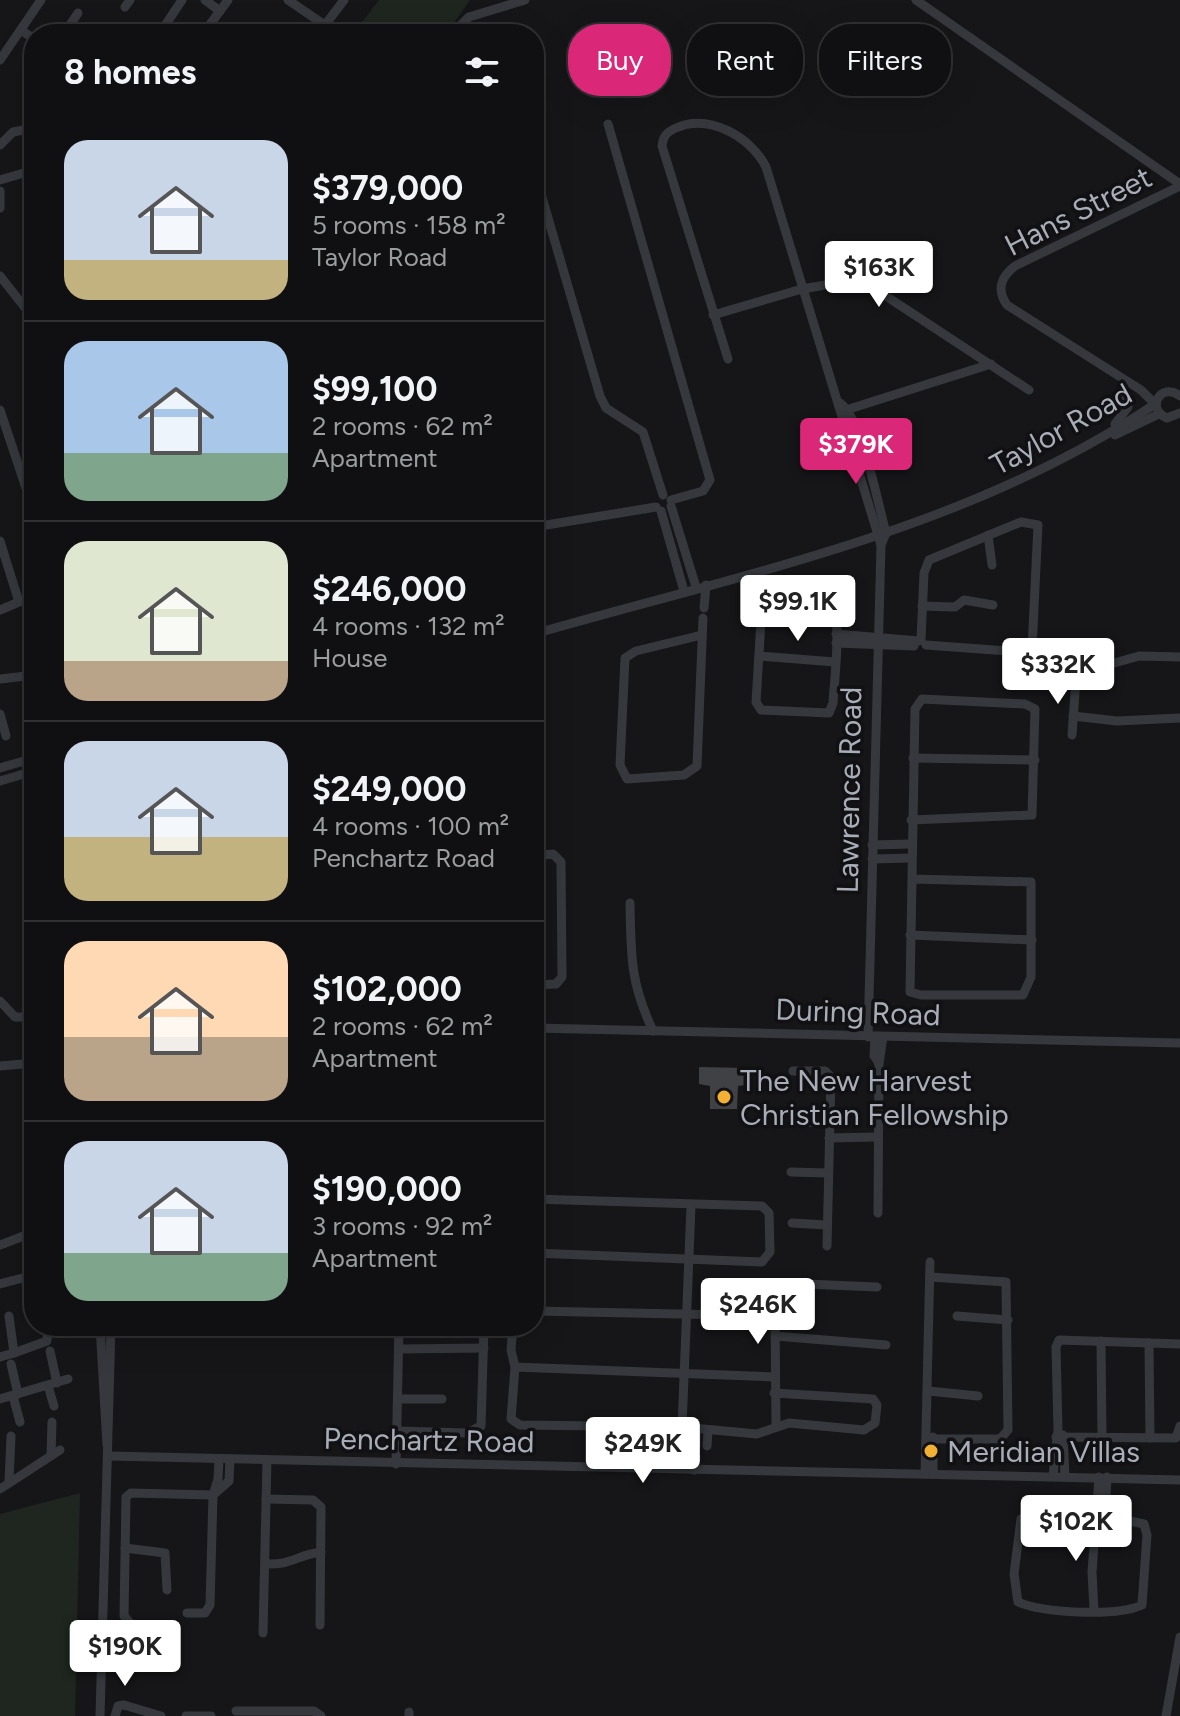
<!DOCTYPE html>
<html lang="en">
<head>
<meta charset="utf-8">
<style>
	:root { --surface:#101012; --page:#19191b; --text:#f1f3f6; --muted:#9c9d9f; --line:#303032; --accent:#db2777 }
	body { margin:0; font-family:Figtree,sans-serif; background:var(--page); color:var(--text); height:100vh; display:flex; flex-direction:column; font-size:30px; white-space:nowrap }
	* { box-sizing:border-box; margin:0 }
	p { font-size:26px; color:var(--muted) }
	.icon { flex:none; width:44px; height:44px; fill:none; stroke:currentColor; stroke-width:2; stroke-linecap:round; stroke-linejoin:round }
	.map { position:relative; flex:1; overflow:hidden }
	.side { position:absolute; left:24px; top:24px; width:520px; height:1312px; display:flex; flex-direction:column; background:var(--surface); border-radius:32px; box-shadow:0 8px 32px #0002,0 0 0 2px var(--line) }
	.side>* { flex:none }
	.hud { position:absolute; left:568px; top:24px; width:492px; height:72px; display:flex; gap:16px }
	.price { position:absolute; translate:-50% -68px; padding:0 18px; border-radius:8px; background:#fff; color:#222; font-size:26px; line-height:52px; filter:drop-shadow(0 2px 4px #0008) }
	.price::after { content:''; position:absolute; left:50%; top:48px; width:24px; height:18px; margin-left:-12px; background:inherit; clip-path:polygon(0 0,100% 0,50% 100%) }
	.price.active { background:var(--accent); color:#fff }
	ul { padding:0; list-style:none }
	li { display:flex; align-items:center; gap:24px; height:200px; padding:0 40px }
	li+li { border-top:2px solid var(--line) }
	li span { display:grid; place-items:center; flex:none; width:224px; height:160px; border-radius:24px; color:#555 }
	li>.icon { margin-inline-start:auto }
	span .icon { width:96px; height:96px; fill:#fffc; stroke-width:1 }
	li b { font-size:34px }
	h2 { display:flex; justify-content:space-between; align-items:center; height:96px; padding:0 40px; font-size:34px }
	.tag { padding:0 28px; border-radius:32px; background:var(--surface); box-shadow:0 8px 32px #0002,0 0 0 2px var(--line); font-size:28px; line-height:72px }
	.tag.active { background:var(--accent); color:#fff }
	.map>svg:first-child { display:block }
</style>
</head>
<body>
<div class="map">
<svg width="1180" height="1716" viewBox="0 0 1180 1716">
	<rect width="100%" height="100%" fill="#161618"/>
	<!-- green -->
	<g fill="#1e261f">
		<path d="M379 0H470L446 34H353Z"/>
		<path d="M80 1493 75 1716H0V1514Z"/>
	</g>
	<!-- building -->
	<path fill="#404145" d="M699 1067 746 1068V1085L738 1086 737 1109H710V1086L699 1084Z"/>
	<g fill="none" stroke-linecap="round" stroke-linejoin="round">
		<!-- minor -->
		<g stroke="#37383d" stroke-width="9">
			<path d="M205 0 220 11"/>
			<path d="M288 0 338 34"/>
			<path d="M916 0 1180 184"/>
			<path d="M125 7 130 0"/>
			<path d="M325 25 344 0"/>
			<path d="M21 30 34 39"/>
			<path d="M160 33 182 0"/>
			<path d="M64 34 78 13"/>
			<path d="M203 34 228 0"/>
			<path d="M452 34 469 17 525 0"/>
			<path d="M0 60 41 0"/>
			<path d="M27 90 34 79"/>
			<path d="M608 124 710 480 703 491 671 500"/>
			<path d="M0 145 13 132 34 128"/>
			<path d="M534 170 600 396 606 408 643 432 663 495"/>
			<path d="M0 180 34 170"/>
			<path d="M0 191V208"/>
			<path d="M0 276 34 319"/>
			<path d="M713 315 802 289 860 279 1029 390"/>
			<path d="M728 359 662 146C663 136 667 132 676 128 709 113 751 137 766 167L881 545"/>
			<path d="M1180 396C1161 381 1145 409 1167 418L1180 413"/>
			<path d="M840 403C862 419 878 504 886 533L881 545 868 1037"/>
			<path d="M0 410 34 512"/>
			<path d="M846 410 991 364"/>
			<path d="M1115 424 1128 407 1123 381"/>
			<path d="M1115 435 1159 414"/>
			<path d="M671 506 696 587"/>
			<path d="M661 511 684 591"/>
			<path d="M534 527 656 507"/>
			<path d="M988 535 992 565"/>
			<path d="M0 541 19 602 0 610"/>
			<path d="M828 597C844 610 834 681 833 703L829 713 761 710 756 702 761 621 814 598Z"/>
			<path d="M922 606 955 607 964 600 993 605"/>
			<path d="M704 608 706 585"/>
			<path d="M534 634C746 573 970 529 1155 404L1141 390 1007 305C996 289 1001 277 1015 266L1180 186"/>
			<path d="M836 634 919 641"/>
			<path d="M702 635 636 651 625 658 620 765 627 779 684 775 697 766 703 618"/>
			<path d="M921 640 924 573 929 560 1021 522 1038 525 1032 649 1023 652 926 645"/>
			<path d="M836 643 914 646"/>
			<path d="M30 644 34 658"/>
			<path d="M759 656 835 662"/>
			<path d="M0 679 34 675"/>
			<path d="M0 714 6 736"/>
			<path d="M1073 716 1117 721 1180 718"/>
			<path d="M1072 735 1076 679 1079 673 1139 656 1180 657"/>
			<path d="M913 758 1035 760"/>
			<path d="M0 768 34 758"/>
			<path d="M0 781 34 771"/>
			<path d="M911 820 1032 815 1035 709 1025 704 922 699 915 709 910 992 921 995H1023L1031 977V882L912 879"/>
			<path d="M872 845 911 844"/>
			<path d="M534 856 553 854 561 862 562 977 556 984 534 985"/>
			<path d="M872 859 911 858"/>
			<path d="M630 903C631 956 630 982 653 1031"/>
			<path d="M910 935 1032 940"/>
			<path d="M0 1001 15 1017H34"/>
			<path d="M534 1028 1180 1043"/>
			<path d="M875 1037 874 1056 879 1063"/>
			<path d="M0 1066 34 1063"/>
			<path d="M793 1071H825L831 1077 827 1246"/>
			<path d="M793 1122 829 1123"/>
			<path d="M829 1138 877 1137"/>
			<path d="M791 1172 828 1173"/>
			<path d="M534 1199 762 1206 769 1213 770 1252 762 1262 534 1253"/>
			<path d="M878 1213 879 1063 883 1037"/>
			<path d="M792 1223 827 1225"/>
			<path d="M0 1245 34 1232"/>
			<path d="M0 1284 34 1275"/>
			<path d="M534 1311 775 1316"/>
			<path d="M957 1316 1008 1320"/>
			<path d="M100 1326 107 1445"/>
			<path d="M513 1326 511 1350 515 1367"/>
			<path d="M775 1336 886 1345"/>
			<path d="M1101 1341 1102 1438"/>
			<path d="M1149 1343 1150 1438"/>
			<path d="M399 1349 484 1348"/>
			<path d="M50 1351 57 1383"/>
			<path d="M14 1353 47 1341 48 1326"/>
			<path d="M0 1357 14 1353 9 1316"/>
			<path d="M11 1364 18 1394"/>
			<path d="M774 1377 515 1367 511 1419 520 1425 682 1427 757 1434 789 1423 864 1430 875 1423 877 1405 873 1399 774 1393"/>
			<path d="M48 1386 54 1406"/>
			<path d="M929 1391 978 1396"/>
			<path d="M13 1396 20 1422"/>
			<path d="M0 1399 68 1379"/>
			<path d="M398 1399H442"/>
			<path d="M776 1425 775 1316 782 1283 877 1287"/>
			<path d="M682 1427 691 1206"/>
			<path d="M397 1431 467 1433 481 1426 484 1326"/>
			<path d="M1063 1435 1065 1477"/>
			<path d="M933 1437V1474"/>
			<path d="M1056 1437 1176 1438 1180 1426"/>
			<path d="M927 1439H1000L1008 1430 1006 1282 930 1277"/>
			<path d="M696 1446V1429"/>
			<path d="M707 1446 708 1430"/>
			<path d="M51 1456 52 1422"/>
			<path d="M108 1456 1180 1480"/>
			<path d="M396 1464 399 1326"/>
			<path d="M694 1470 696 1457"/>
			<path d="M925 1474 930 1262"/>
			<path d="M1053 1476 1058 1430 1056 1347 1059 1340 1180 1344"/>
			<path d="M9 1481 11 1436"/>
			<path d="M0 1489 60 1450"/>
			<path d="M266 1499 313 1500 321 1507 320 1625"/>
			<path d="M1105 1516 1144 1524 1147 1535 1142 1605C1116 1617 1043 1613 1018 1602L1014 1574 1021 1519Z"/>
			<path d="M1105 1516 1107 1477"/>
			<path d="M125 1548 165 1553 167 1590"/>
			<path d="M265 1564C293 1565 297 1555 321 1552"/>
			<path d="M1094 1610 1092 1572 1099 1477"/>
			<path d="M187 1613H205L210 1605 213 1495 218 1479 219 1459"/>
			<path d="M149 1630 133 1626 124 1616 126 1497 131 1493 213 1495 229 1481 230 1459"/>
			<path d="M263 1633 267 1460"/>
			<path d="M236 1711H314L321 1716"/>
			<path d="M100 1716 111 1326"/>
			<path d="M115 1716 118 1706 124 1705 161 1716"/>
			<path d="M186 1716H211"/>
			<path d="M409 1716V1712"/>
			<path d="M1166 1716 1180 1637"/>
		</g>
	</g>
	<!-- markers -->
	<g fill="#f2b134" stroke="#111113" stroke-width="3">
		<circle cx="724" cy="1097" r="8"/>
		<circle cx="931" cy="1451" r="8"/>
	</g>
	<g text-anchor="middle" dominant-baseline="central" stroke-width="7" stroke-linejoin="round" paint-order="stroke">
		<!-- street labels -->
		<g font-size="30" fill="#a8adb8" stroke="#111113">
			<text transform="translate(1078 211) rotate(-27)">Hans Street</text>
			<text transform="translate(1061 429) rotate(-29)">Taylor Road</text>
			<text transform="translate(849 790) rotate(-89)">Lawrence Road</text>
			<text transform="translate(858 1012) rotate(2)">During Road</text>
			<text transform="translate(429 1440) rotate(1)">Penchartz Road</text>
		</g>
		<!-- poi labels -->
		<g font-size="30" fill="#a8adb8" stroke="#111113" text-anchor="start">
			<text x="740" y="1080">The New Harvest<tspan x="740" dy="34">Christian Fellowship</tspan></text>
			<text x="947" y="1451">Meridian Villas</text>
		</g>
	</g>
</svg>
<b class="price" style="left:879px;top:309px">$163K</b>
<b class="price active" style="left:856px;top:486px">$379K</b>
<b class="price" style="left:798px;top:643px">$99.1K</b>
<b class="price" style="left:1058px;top:706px">$332K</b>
<b class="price" style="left:758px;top:1346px">$246K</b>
<b class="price" style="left:643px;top:1485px">$249K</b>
<b class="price" style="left:1076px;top:1563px">$102K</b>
<b class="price" style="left:125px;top:1688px">$190K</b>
<div class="hud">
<a class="tag active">Buy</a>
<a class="tag">Rent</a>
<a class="tag">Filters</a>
</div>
<section class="side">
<h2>8 homes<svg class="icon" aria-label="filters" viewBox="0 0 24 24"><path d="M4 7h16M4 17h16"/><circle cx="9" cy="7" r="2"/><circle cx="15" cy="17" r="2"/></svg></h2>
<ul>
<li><span style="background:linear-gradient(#c9d6e8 75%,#c2b280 0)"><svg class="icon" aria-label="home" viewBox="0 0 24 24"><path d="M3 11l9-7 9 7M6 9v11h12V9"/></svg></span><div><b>$379,000</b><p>5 rooms · 158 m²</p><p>Taylor Road</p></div></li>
<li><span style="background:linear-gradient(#a9c7e8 70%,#7fa58c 0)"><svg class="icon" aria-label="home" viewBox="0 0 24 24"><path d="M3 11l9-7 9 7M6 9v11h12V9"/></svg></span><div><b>$99,100</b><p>2 rooms · 62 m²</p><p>Apartment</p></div></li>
<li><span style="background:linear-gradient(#dfe7d0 75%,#b9a48a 0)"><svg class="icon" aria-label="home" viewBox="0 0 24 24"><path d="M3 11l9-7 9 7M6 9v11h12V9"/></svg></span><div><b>$246,000</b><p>4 rooms · 132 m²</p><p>House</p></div></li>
<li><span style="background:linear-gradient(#c9d6e8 60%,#c2b280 0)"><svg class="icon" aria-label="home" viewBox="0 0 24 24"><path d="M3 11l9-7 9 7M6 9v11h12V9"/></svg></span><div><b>$249,000</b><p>4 rooms · 100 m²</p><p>Penchartz Road</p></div></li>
<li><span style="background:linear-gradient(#ffd9b3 60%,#b9a48a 0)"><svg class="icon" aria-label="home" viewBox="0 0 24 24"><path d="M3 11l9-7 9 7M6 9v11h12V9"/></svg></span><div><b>$102,000</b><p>2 rooms · 62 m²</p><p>Apartment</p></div></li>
<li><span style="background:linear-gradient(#c9d6e8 70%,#7fa58c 0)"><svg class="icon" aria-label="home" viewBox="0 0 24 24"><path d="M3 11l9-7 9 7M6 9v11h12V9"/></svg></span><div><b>$190,000</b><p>3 rooms · 92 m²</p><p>Apartment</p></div></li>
</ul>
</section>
</div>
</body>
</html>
